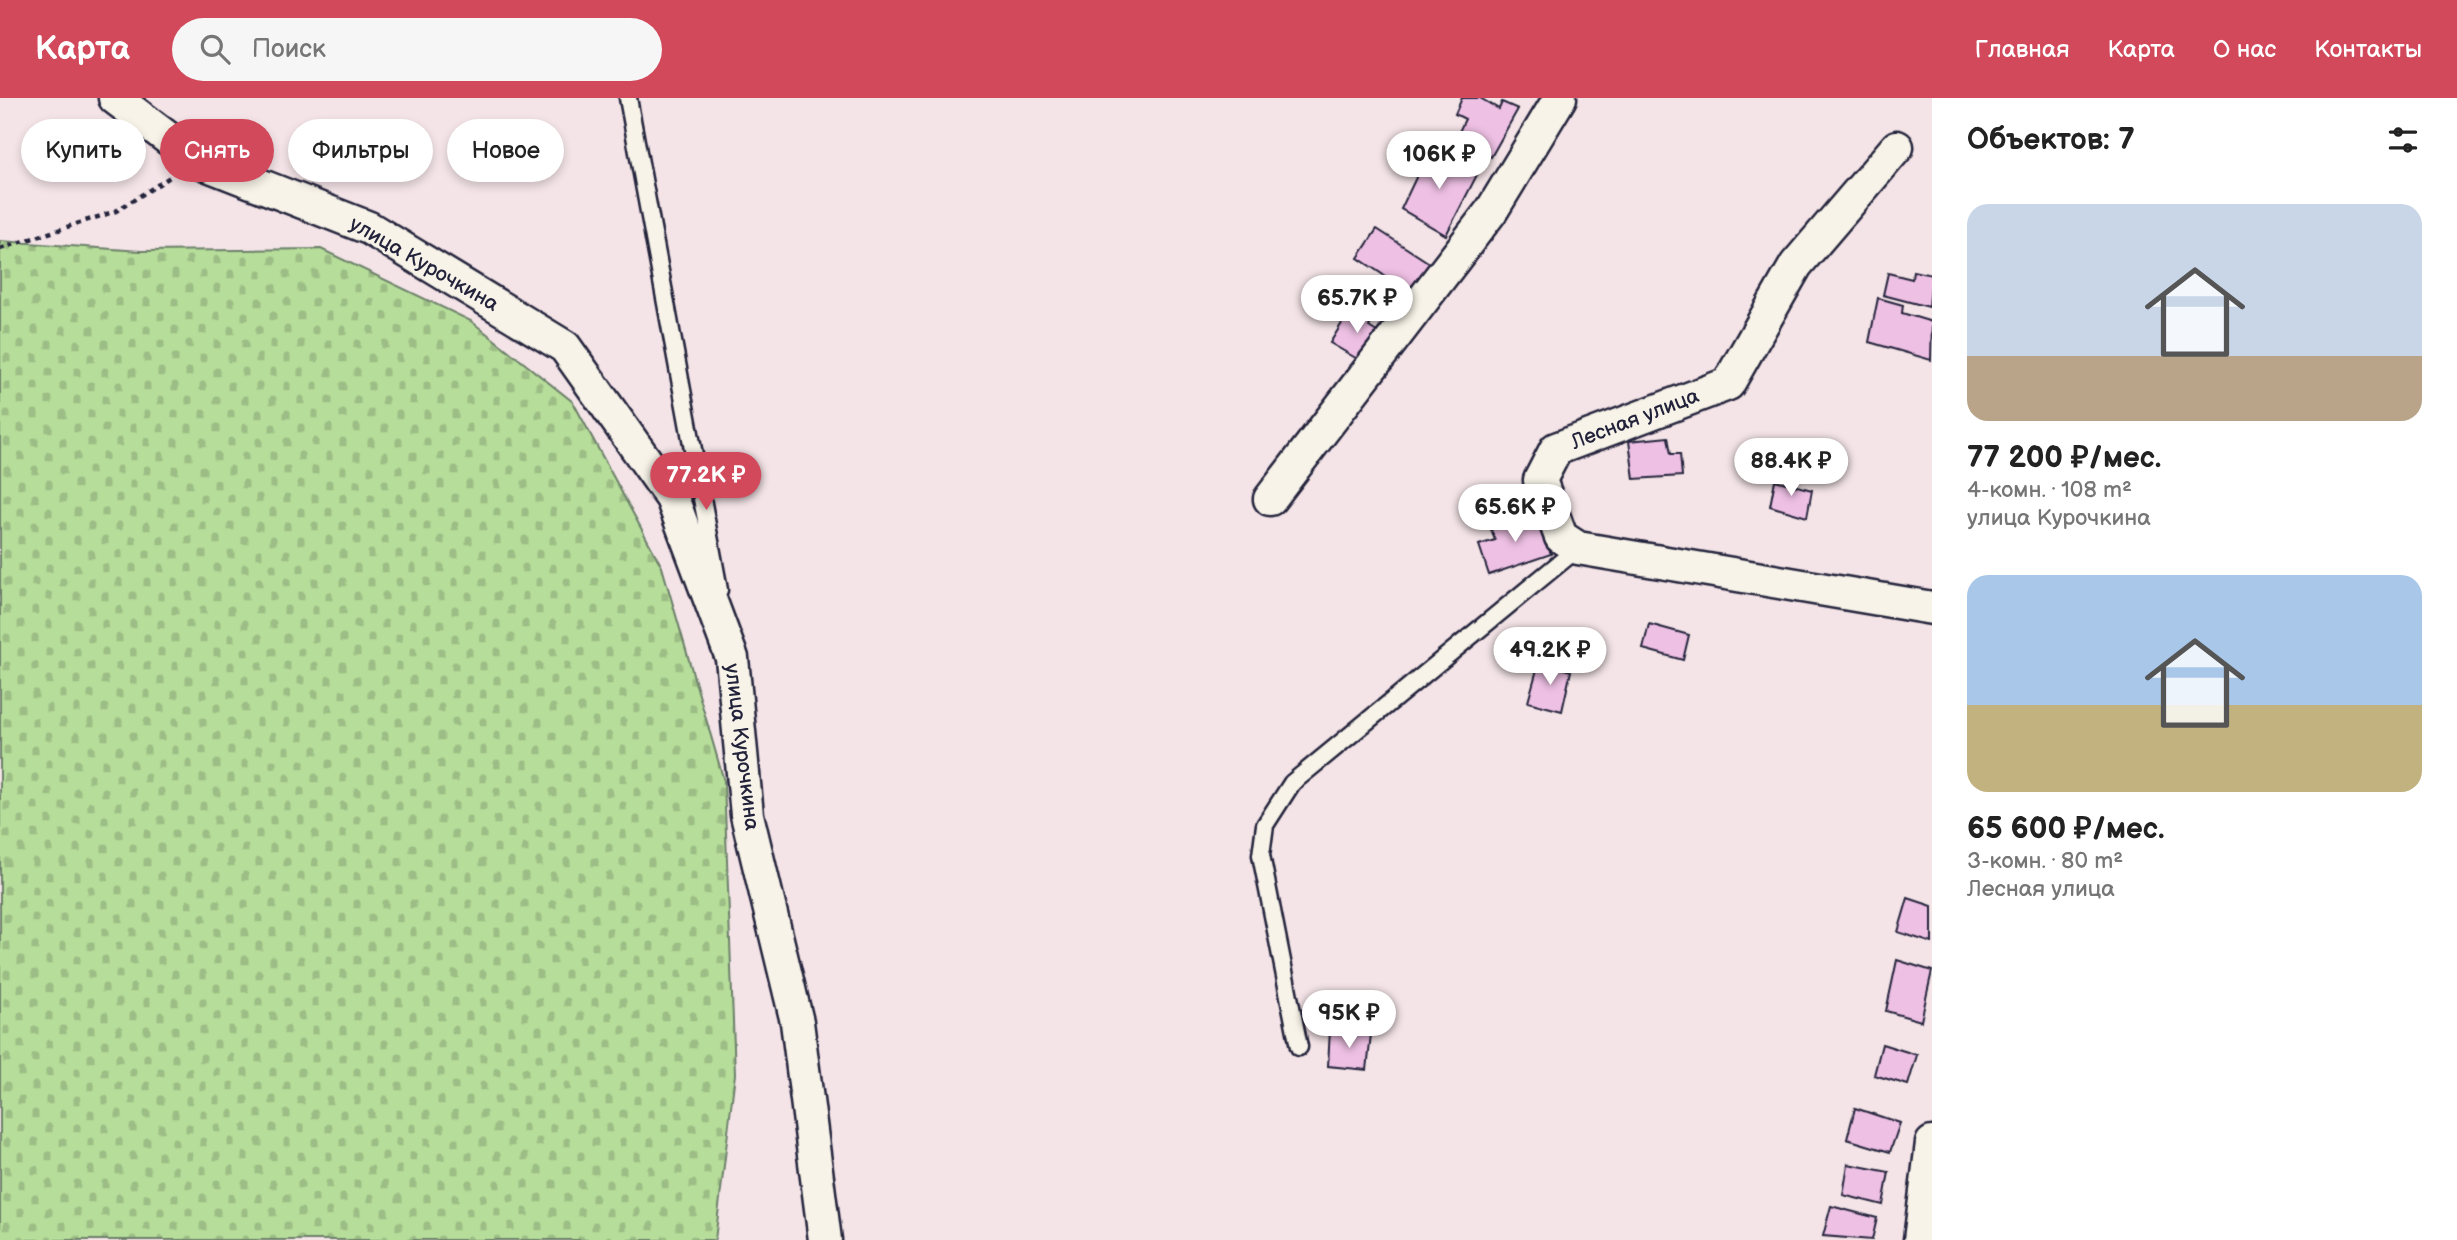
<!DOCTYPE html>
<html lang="ru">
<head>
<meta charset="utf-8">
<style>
	:root { --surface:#fff; --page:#f6f6f6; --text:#222; --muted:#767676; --accent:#d1495b }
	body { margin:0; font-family:"Balsamiq Sans",sans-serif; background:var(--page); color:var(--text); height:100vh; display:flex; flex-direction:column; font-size:26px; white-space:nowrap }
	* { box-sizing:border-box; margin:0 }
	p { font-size:23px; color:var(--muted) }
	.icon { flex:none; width:38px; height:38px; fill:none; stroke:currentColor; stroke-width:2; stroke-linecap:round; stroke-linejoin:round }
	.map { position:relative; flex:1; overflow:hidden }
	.sheet { display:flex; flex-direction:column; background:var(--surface); width:525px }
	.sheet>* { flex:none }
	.hud { position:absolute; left:21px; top:21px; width:665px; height:63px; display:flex; gap:14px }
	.price { position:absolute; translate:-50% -60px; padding:0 16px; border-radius:24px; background:#fff; color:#222; font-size:23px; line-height:46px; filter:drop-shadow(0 2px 4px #0008) }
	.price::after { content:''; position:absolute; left:50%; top:42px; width:21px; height:16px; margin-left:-10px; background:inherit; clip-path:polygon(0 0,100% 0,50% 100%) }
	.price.active { background:var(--accent); color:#fff }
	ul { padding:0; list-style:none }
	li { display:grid; align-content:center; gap:14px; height:371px; padding:0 35px }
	li span { display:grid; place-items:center; height:217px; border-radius:21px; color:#555 }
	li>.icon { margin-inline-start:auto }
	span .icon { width:126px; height:126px; fill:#fffc; stroke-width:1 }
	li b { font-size:30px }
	h2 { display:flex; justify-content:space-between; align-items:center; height:84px; padding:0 35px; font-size:30px }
	.tag { padding:0 24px; border-radius:32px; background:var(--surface); box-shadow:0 4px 10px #0003; font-size:24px; line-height:63px }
	.tag.active { background:var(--accent); color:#fff }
	header { display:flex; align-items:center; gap:42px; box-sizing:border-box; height:98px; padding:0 35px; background:var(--accent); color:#fff }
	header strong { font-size:33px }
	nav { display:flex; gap:38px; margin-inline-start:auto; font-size:24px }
	.search { width:490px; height:63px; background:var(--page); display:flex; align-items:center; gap:18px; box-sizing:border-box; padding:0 24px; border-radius:38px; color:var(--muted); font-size:26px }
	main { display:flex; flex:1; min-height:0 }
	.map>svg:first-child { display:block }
</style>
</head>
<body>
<header>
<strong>Карта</strong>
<div class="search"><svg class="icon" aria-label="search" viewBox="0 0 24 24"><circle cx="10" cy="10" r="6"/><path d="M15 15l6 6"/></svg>Поиск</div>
<nav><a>Главная</a><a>Карта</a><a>О нас</a><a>Контакты</a></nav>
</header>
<main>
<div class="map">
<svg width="1932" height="1142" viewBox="0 0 1932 1142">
	<defs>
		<pattern id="cemetery-stones" width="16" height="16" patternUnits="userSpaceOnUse" patternTransform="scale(1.75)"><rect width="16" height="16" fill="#b6dd99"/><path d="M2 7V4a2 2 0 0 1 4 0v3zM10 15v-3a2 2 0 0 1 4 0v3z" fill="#9cbd85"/></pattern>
	</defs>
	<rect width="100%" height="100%" fill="#f4e4e7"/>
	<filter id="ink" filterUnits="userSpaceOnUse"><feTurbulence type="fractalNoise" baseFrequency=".0143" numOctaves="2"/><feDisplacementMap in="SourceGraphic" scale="14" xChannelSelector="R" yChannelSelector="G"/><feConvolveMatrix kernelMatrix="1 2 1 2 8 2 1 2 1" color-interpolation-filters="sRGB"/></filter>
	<g filter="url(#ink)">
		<!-- cemetery -->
		<path fill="url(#cemetery-stones)" stroke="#6c806a" stroke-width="2" d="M0 143 141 153 321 151 471 223 573 304 662 469 724 683 735 976 715 1142H0Z"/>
		<!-- building -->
		<g fill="#eec0e4" stroke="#22223b" stroke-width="2">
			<path d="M1462 0H1480L1499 11 1502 4 1518 11 1491 59 1457 38 1465 21 1455 16Z"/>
			<path d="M1431 48 1478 75 1446 137 1401 111Z"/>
			<path d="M1377 131 1431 166 1412 196 1358 160Z"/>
			<path d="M1913 173 1932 177 1929 209 1883 197 1888 175 1912 181Z"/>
			<path d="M1878 200 1903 207 1902 215 1932 224 1931 262 1869 244Z"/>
			<path d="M1353 207 1374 218 1369 229 1383 238 1366 266 1330 245Z"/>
			<path d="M1668 339 1671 356H1680L1682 378 1634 381 1629 343Z"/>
			<path d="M1775 382 1812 392 1807 419 1770 408Z"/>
			<path d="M1534 412 1551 456 1489 477 1479 447 1495 442 1490 429Z"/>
			<path d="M1649 526 1689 537 1683 562 1643 551Z"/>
			<path d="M1539 564 1571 573 1562 613 1528 604Z"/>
			<path d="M1908 800 1932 808V845L1898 834Z"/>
			<path d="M1897 862 1932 873 1921 923 1886 913Z"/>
			<path d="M1330 931 1371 936 1367 972 1328 968Z"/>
			<path d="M1882 946 1917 957 1908 987 1874 977Z"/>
			<path d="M1855 1010 1900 1025 1890 1054 1847 1041Z"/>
			<path d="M1848 1066 1889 1074 1883 1107 1843 1097Z"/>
			<path d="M1831 1108 1877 1120 1872 1142 1823 1138Z"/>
		</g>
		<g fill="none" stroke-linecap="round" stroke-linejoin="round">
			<defs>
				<g id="lane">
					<path d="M628 0 719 492"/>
					<path d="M1299 949 1261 757 1265 727 1292 685 1578 450"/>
				</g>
				<g id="street">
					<path d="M115 0 198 63 369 130 565 249 672 400 732 560 747 717 797 924 825 1142"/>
					<path d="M1897 49 1796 167 1728 286 1556 351 1540 382 1561 439 1578 450 1932 510"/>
					<path d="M1270 401 1492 112 1560 0"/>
					<path d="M1920 1142 1932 1045"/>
				</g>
			</defs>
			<!-- lane casing -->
			<use href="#lane" stroke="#22223b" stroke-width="21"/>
			<!-- street casing -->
			<use href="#street" stroke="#22223b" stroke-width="37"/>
			<!-- path -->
			<path stroke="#22223b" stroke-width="4.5" stroke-dasharray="5 5" stroke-linecap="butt" d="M0 151 116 113 170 79"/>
			<!-- lane -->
			<use href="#lane" stroke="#f7f3e8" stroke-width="16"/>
			<!-- street -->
			<use href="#street" stroke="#f7f3e8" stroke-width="32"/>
		</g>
	</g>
	<g text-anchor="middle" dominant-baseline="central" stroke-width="5" stroke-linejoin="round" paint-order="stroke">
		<!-- street labels -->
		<g font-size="21" fill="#22223b" stroke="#f7f3e8">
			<text transform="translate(424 166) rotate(30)">улица Курочкина</text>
			<text transform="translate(1635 321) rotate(-21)">Лесная улица</text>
			<text transform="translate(742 649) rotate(83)">улица Курочкина</text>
		</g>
	</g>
</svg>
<b class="price" style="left:1439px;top:93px">106K ₽</b>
<b class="price" style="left:1357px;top:237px">65.7K ₽</b>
<b class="price" style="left:1791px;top:400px">88.4K ₽</b>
<b class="price active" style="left:706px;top:414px">77.2K ₽</b>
<b class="price" style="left:1515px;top:446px">65.6K ₽</b>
<b class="price" style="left:1550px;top:589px">49.2K ₽</b>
<b class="price" style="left:1349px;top:952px">95K ₽</b>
<div class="hud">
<a class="tag">Купить</a>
<a class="tag active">Снять</a>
<a class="tag">Фильтры</a>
<a class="tag">Новое</a>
</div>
</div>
<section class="sheet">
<h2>Объектов: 7<svg class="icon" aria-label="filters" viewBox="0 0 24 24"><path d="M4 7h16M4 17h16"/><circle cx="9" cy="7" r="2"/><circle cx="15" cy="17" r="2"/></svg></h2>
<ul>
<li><span style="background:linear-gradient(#c9d6e8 70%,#b9a48a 0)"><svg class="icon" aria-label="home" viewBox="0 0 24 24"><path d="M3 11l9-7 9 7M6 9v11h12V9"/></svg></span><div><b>77 200 ₽/мес.</b><p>4-комн. · 108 m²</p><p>улица Курочкина</p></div></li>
<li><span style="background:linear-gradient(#a9c7e8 60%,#c2b280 0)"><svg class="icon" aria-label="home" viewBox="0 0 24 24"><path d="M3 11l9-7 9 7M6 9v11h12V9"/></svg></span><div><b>65 600 ₽/мес.</b><p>3-комн. · 80 m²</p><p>Лесная улица</p></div></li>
</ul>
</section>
</main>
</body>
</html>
